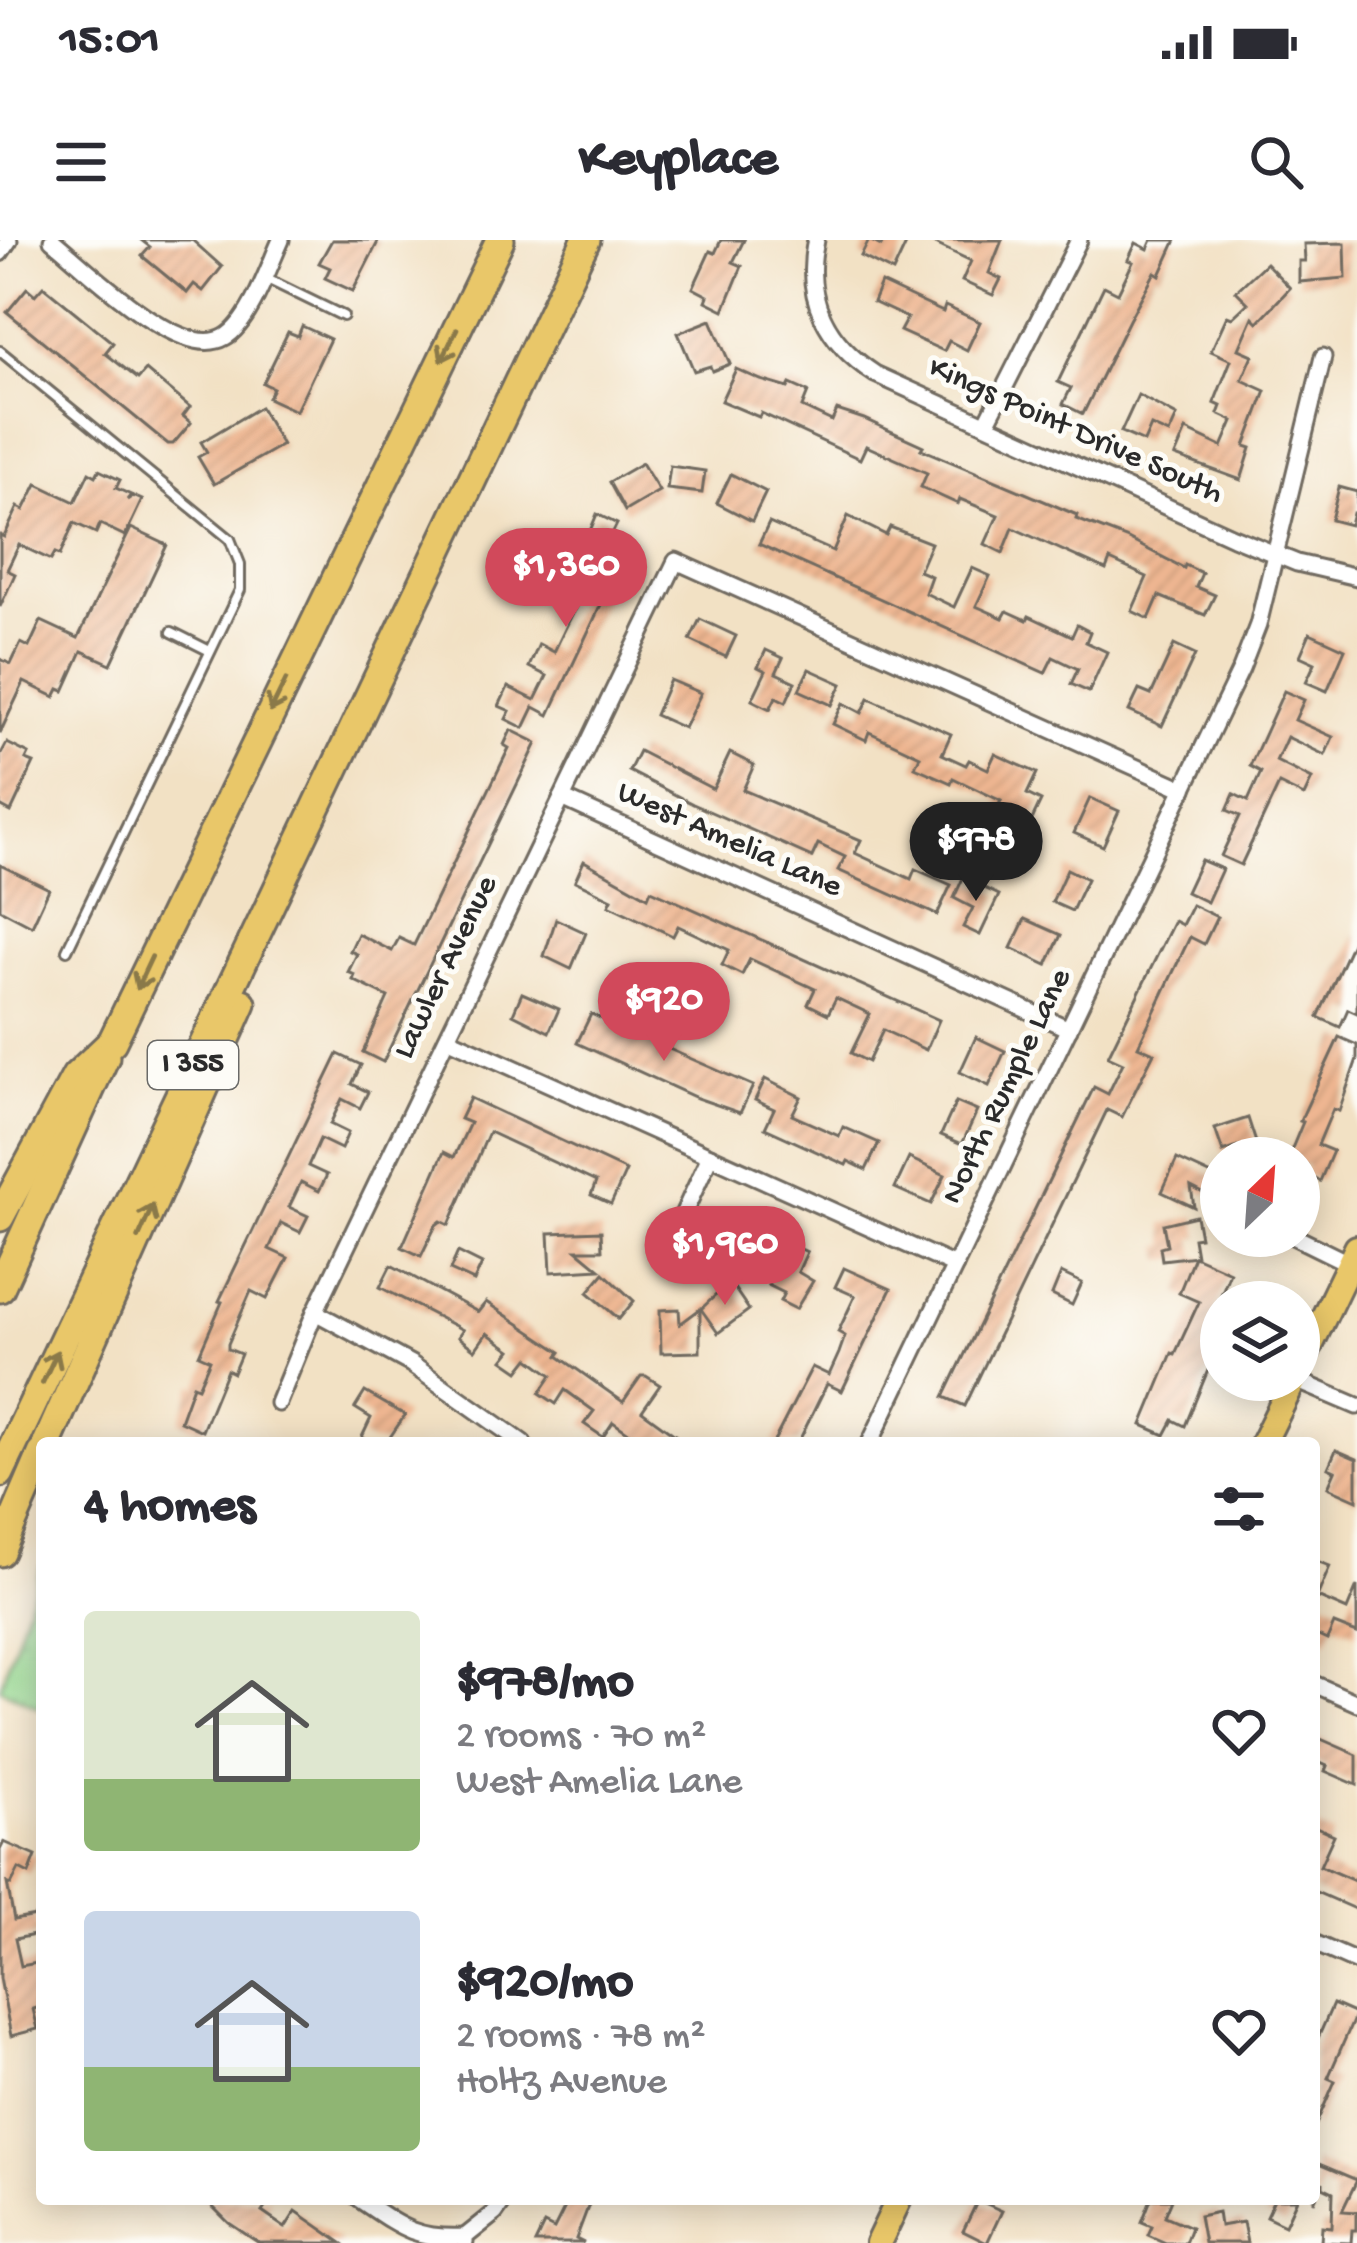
<!DOCTYPE html>
<html lang="en">
<head>
<meta charset="utf-8">
<style>
	:root { --surface:#fff; --page:#f7f7f7; --text:#2b2b33; --muted:#7c7c81; --accent:#d1495b }
	body { margin:0; font-family:"Gochi Hand",sans-serif; background:var(--page); color:var(--text); height:100vh; display:flex; flex-direction:column; font-size:45px; white-space:nowrap }
	* { box-sizing:border-box; margin:0 }
	p { font-size:39px; color:var(--muted) }
	.icon { flex:none; width:66px; height:66px; fill:none; stroke:currentColor; stroke-width:2; stroke-linecap:round; stroke-linejoin:round }
	.map { position:relative; flex:1; overflow:hidden }
	.side { position:absolute; left:36px; top:1197px; width:1284px; height:768px; display:flex; flex-direction:column; background:var(--surface); border-radius:12px; box-shadow:0 6px 30px #0003 }
	.side>* { flex:none }
	.needle { width:78px; rotate:25deg }
	.fabs { position:absolute; left:1200px; top:897px; display:grid; gap:24px }
	.fabs a { display:grid; place-items:center; width:120px; height:120px; border-radius:50%; background:var(--surface); box-shadow:0 6px 30px #0003; font-size:60px }
	.price { position:absolute; translate:-50% -102px; padding:0 27px; border-radius:42px; background:var(--accent); color:#fff; font-size:39px; line-height:78px; filter:drop-shadow(0 3px 6px #0008) }
	.price::after { content:''; position:absolute; left:50%; top:72px; width:36px; height:27px; margin-left:-18px; background:inherit; clip-path:polygon(0 0,100% 0,50% 100%) }
	.price.on { background:#222; color:#fff }
	ul { padding:0; list-style:none }
	li { display:flex; align-items:center; gap:36px; height:300px; padding:0 48px }
	li span { display:grid; place-items:center; flex:none; width:336px; height:240px; border-radius:12px; color:#555 }
	li>.icon { margin-inline-start:auto }
	span .icon { width:144px; height:144px; fill:#fffc; stroke-width:1 }
	li b { font-size:51px }
	h2 { display:flex; justify-content:space-between; align-items:center; height:144px; padding:0 48px; font-size:51px }
	.status { display:flex; justify-content:space-between; align-items:center; height:84px; padding:0 60px; background:var(--surface); direction:ltr }
	.status svg { height:33px; fill:currentColor }
	header { display:flex; justify-content:space-between; align-items:center; height:156px; padding:0 48px; background:var(--surface); font-size:54px; font-weight:800 }
	.map>svg:first-child { display:block }
</style>
</head>
<body>
<div class="status"><b>15:01</b><svg viewBox="0 0 49 12"><path d="M0 12V9h3v3zM5 12V6h3v6zM10 12V3h3v9zM15 12V0h3v12zM26 1h20v11H26zM47 4h2v5h-2z"/></svg></div>
<header><svg class="icon" aria-label="menu" viewBox="0 0 24 24"><path d="M4 6h16M4 12h16M4 18h16"/></svg>Keyplace<svg class="icon" aria-label="search" viewBox="0 0 24 24"><circle cx="10" cy="10" r="6"/><path d="M15 15l6 6"/></svg></header>
<div class="map">
<svg width="1357" height="2003" viewBox="0 0 1357 2003">
	<defs>
		<pattern id="grass-tufts" width="24" height="20" patternUnits="userSpaceOnUse" patternTransform="scale(3)"><rect width="24" height="20" fill="#95d78f"/><path d="M3 7l-1-3M5 7V3M7 7l1-3M15 17l-1-3M17 17v-4M19 17l1-3" fill="none" stroke="#81b97c"/></pattern>
		<pattern id="building-hatch" width="6" height="6" patternUnits="userSpaceOnUse" patternTransform="scale(3)"><rect width="6" height="6" fill="#eeb691"/><path d="M-1 1l2-2M0 6l6-6M5 7l2-2" fill="none" stroke="#cc9d7d"/></pattern>
	</defs>
	<rect width="100%" height="100%" fill="#fdfcf7"/>
	<filter id="ink" filterUnits="userSpaceOnUse"><feTurbulence type="fractalNoise" baseFrequency=".00833" numOctaves="2"/><feDisplacementMap in="SourceGraphic" scale="24" xChannelSelector="R" yChannelSelector="G"/><feConvolveMatrix kernelMatrix="1 2 1 2 8 2 1 2 1" color-interpolation-filters="sRGB"/></filter>
	<filter id="wash" filterUnits="userSpaceOnUse"><feTurbulence type="fractalNoise" baseFrequency=".004" numOctaves="4" result="noise"/><feDisplacementMap in="SourceGraphic" scale="48" xChannelSelector="R" yChannelSelector="G"/><feGaussianBlur stdDeviation="2.7" result="paint"/><feColorMatrix in="noise" values="0 0 0 0 0 0 0 0 0 0 0 0 0 0 0 0 0 1.4 0 .05"/><feComposite in="paint" operator="in"/></filter>
	<g filter="url(#wash)">
		<rect width="100%" height="100%" fill="#f2e1c4"/>
		<!-- grass -->
		<path fill="url(#grass-tufts)" stroke="#60815d" stroke-width="3" d="M42 1323V1469L0 1448Z"/>
		<g id="blocks">
			<!-- building -->
			<g fill="url(#building-hatch)">
				<path d="M141 0H192L222 27 203 51 194 44 187 53 142 16 150 7Z"/>
				<path d="M332 0H379L353 51 325 38 330 28 319 23Z"/>
				<path d="M721 0H744L733 22 742 26 724 70 706 61 708 56 693 48 710 11 715 13Z"/>
				<path d="M869 0 881 6 884 0H908L893 32 861 16Z"/>
				<path d="M927 0H1002L989 33 1001 39 993 55 962 41 971 21Z"/>
				<path d="M1152 0H1176L1160 35 1155 32 1129 80 1083 174 1063 164 1071 148 1058 142 1104 46 1118 53 1133 22 1128 20 1136 3 1148 9Z"/>
				<path d="M1345 3 1346 38 1299 42V21H1305L1304 4Z"/>
				<path d="M1266 23 1290 48 1258 82 1253 77 1239 109 1253 115 1242 140 1266 151 1245 206 1251 208 1241 240 1175 216 1186 190 1222 207 1233 181 1218 174 1221 166 1214 163 1231 120 1211 111 1227 76 1232 78 1248 63 1236 51Z"/>
				<path d="M881 43 943 72 945 66 980 82 967 110 949 101 944 111 900 91 907 78 873 62Z"/>
				<path d="M43 46 113 103 105 113 138 139 146 130 190 167 183 176 191 183 173 204H168L7 72 27 48 35 55Z"/>
				<path d="M711 80 730 124 712 131 710 126 694 131 678 93Z"/>
				<path d="M302 86 330 99 296 171 268 158 273 148 263 143 288 92 298 96Z"/>
				<path d="M736 129 761 140 788 148 790 144 808 152 802 167 832 181 837 170 864 179 923 206 921 209 1077 275 1076 279 1126 298 1184 328 1185 325 1202 333 1196 347 1215 355 1205 375 1159 356 1149 379 1132 371 1147 337 1110 320 1106 330 1013 288 1003 313 985 304 998 275 960 259 958 264 921 247 927 233 866 206 860 219 761 173 759 177 721 161Z"/>
				<path d="M1138 155 1177 176 1169 194 1151 186 1144 202 1121 192Z"/>
				<path d="M260 167 282 205 214 244 198 217 207 212 201 202Z"/>
				<path d="M642 223 659 251 625 271 609 242Z"/>
				<path d="M670 226 705 231 702 253 667 249Z"/>
				<path d="M99 230 120 240 116 248 131 255 127 260 133 256 142 260 125 296 100 284 96 293 74 283 60 315 55 313 51 320 19 305 7 330 15 334 0 367V295L4 297 18 267 24 270 37 244 75 262 89 232 96 236Z"/>
				<path d="M731 234 766 252 752 281 717 263Z"/>
				<path d="M1339 247 1357 252V274L1353 273 1350 285 1331 280Z"/>
				<path d="M597 274 617 284 596 326 601 329 592 348 606 354 549 475 534 467 524 488 506 479 510 471 499 466 508 447 535 460 547 436 529 427 539 404 554 412 580 358 565 351Z"/>
				<path d="M848 276 886 295 890 287 931 303 919 331 931 336 925 353 954 367 972 328 990 336 976 366 1003 378 1007 371 1027 380 1029 376 1072 396 1077 385 1090 392 1086 402 1107 412 1089 452 1071 444 1078 429 1053 417 1045 433 759 304 769 283 833 311Z"/>
				<path d="M131 288 167 305 111 424 82 411 64 451 59 449 55 457 24 442 0 493V419L11 424 21 403 29 407 41 381 78 398Z"/>
				<path d="M700 379 736 396 726 417 690 400Z"/>
				<path d="M1310 393 1345 409 1327 451 1306 442 1315 423 1300 416Z"/>
				<path d="M1174 405 1195 415 1162 486 1129 471 1139 450 1151 455Z"/>
				<path d="M766 410 783 418 776 433 795 442 786 462 776 457 770 469 752 460 766 431 758 427Z"/>
				<path d="M809 429 842 444 832 465 799 450Z"/>
				<path d="M670 440 701 453 684 488 655 475Z"/>
				<path d="M1284 451 1304 460 1295 480 1333 497 1325 515 1287 497 1276 521 1312 539 1304 556 1279 544 1241 625 1221 616 1240 576 1227 570 1234 554 1248 561 1261 532 1250 526Z"/>
				<path d="M869 458 951 494 942 514 966 525 969 520 988 529 995 514 1037 533 1027 554 1041 561 1031 582 998 566 1001 561 953 538 951 543 915 527 920 516 869 492 866 500 833 484 843 463 862 473Z"/>
				<path d="M511 490 537 503 383 822 363 812 388 757 353 740 355 735 348 732 357 714 350 711 358 694 392 711 399 698 414 705 509 508 504 505Z"/>
				<path d="M7 503 29 514 26 520 34 523 11 572 0 566V516Z"/>
				<path d="M639 511 713 549 730 513 754 525 743 550 861 600 855 613 911 639 915 629 951 645 937 675 838 630 845 617 818 604 812 617 693 564 629 531Z"/>
				<path d="M1090 558 1119 571 1103 606 1074 593Z"/>
				<path d="M1201 620 1222 629 1207 662 1186 652Z"/>
				<path d="M584 621 648 657 651 650 939 780 926 810 883 790 868 822 851 813 870 774 836 758 828 774 808 764 815 749 750 719 742 735 722 725 729 710 678 686 673 696 609 665 612 659 575 641Z"/>
				<path d="M0 625 49 649 32 686 0 669Z"/>
				<path d="M1067 629 1087 639 1072 671 1052 662Z"/>
				<path d="M963 638 999 655 980 695 963 687 973 668 954 658Z"/>
				<path d="M1192 665 1217 677 1204 704 1190 697 1166 747 1138 806 1154 813 1122 877 1107 870 965 1166 944 1157 1094 847 1108 854 1123 823 1108 816 1174 681 1182 685Z"/>
				<path d="M556 679 586 693 571 729 544 716Z"/>
				<path d="M1025 679 1061 695 1047 725 1011 708Z"/>
				<path d="M1357 692V773L1348 769 1340 787 1318 777Z"/>
				<path d="M522 753 559 769 549 792 513 774Z"/>
				<path d="M591 774 634 793 636 790 670 806 669 809 753 846 740 873 697 858 577 803Z"/>
				<path d="M976 797 1005 811 989 846 960 832Z"/>
				<path d="M1339 797 1357 805V819L1339 871 1333 869 1318 905 1333 911 1320 941 1304 934 1307 926 1299 923V918H1288L1303 882 1300 881Z"/>
				<path d="M338 814 361 825 352 844 368 852 360 868 342 859 330 884 348 893 341 909 320 899 308 926 327 935 319 951 301 942 289 967 308 976 300 992 281 983 269 1009 288 1018 267 1059 251 1051 228 1104V1109L241 1114 233 1133 227 1130 202 1191 180 1181 193 1145 198 1147 210 1120 199 1115 222 1062 219 1061Z"/>
				<path d="M765 839 801 857 792 875 839 896 843 887 879 903 866 930 848 921 846 925 765 888 774 869 755 860Z"/>
				<path d="M470 858 626 931 611 964 591 955 596 942 489 892 449 985 441 981 436 985 421 1016 402 1007 444 912 454 917 470 883 460 879Z"/>
				<path d="M956 862 977 871 962 904 941 895Z"/>
				<path d="M1248 878 1261 918H1242L1238 907 1223 912 1215 889Z"/>
				<path d="M909 918 945 935 931 964 895 948Z"/>
				<path d="M1177 919 1216 937 1207 955 1191 947 1194 967 1162 952Z"/>
				<path d="M1196 976 1200 997 1193 998 1196 1016 1162 1020 1160 1007 1167 1005 1163 984Z"/>
				<path d="M750 985 807 1012 798 1032 813 1041 796 1069 780 1061 784 1053 768 1045 771 1038 734 1021Z"/>
				<path d="M601 991 602 1010H577L600 1029 551 1032 549 993Z"/>
				<path d="M458 1012 482 1024 474 1041 450 1030Z"/>
				<path d="M1194 1016 1230 1032 1211 1080 1216 1082 1211 1098 1221 1102V1109L1216 1120 1213 1118 1185 1186 1173 1180 1165 1195 1142 1185 1172 1113 1175 1114 1199 1062 1179 1053Z"/>
				<path d="M391 1025 478 1072 486 1062 561 1112 558 1116 623 1162 641 1136H646L660 1145 642 1171 686 1203H643L613 1182 603 1197 584 1184 594 1171 565 1150 556 1164 540 1153 552 1135 529 1118 519 1131 503 1120 511 1110 487 1093 475 1110 458 1097 463 1090 380 1047Z"/>
				<path d="M844 1028 891 1049 842 1151 827 1144 798 1203H773L812 1127 829 1135 839 1113 845 1096 838 1092 855 1056 835 1047Z"/>
				<path d="M604 1033 634 1061 619 1079 588 1052Z"/>
				<path d="M1061 1033 1082 1043 1072 1065 1052 1055Z"/>
				<path d="M730 1042 749 1070 718 1093 701 1069Z"/>
				<path d="M679 1069 680 1084 700 1069V1112L661 1113 660 1070Z"/>
				<path d="M365 1152 405 1175 386 1203H372L362 1197 371 1178 355 1168Z"/>
				<path d="M1336 1210 1357 1219V1260L1328 1247 1335 1231 1328 1228Z"/>
				<path d="M1314 1320 1330 1326 1317 1357 1347 1370 1357 1346V1393L1334 1384 1327 1400 1314 1394Z"/>
				<path d="M1314 1496 1357 1515V1545L1325 1531 1327 1526 1314 1520Z"/>
				<path d="M1314 1586 1334 1595 1320 1626 1357 1642V1670L1314 1651Z"/>
				<path d="M4 1602 36 1616 29 1634 19 1629 11 1645 7 1643 14 1680 35 1676 39 1694 15 1699 21 1726 42 1722V1767L33 1769 38 1789 11 1796 0 1738V1610Z"/>
				<path d="M1333 1764 1356 1774 1328 1838 1335 1841 1314 1889V1807Z"/>
				<path d="M1314 1922 1357 1940 1342 1971 1357 1972V1990H1352L1351 2003 1321 2002 1322 1986 1332 1987 1333 1952 1323 1947V1942L1314 1962Z"/>
				<path d="M205 1959H271L262 1972 285 1988 296 1971 342 2003H259L229 1983Z"/>
				<path d="M569 1959H591L576 1999 584 2003H535L544 1984 554 1989Z"/>
				<path d="M1151 1959H1172L1165 1976 1191 1987 1185 2003H1166L1148 1995 1152 1986 1142 1982Z"/>
				<path d="M1274 1959H1297L1285 1985 1266 1976Z"/>
				<path d="M978 1960 1002 1971 987 2003 963 1991Z"/>
				<path d="M1218 1972 1220 1986 1243 1982 1247 2003H1204L1199 1976Z"/>
			</g>
		</g>
	</g>
	<g filter="url(#ink)">
		<use href="#blocks" fill-opacity="0" stroke="#716b61" stroke-width="3"/>
		<g fill="none" stroke-linecap="round" stroke-linejoin="round">
			<defs>
				<g id="lane">
					<path d="M265 38 343 76"/>
					<path d="M0 111 230 299 240 324V350L67 710"/>
					<path d="M172 392 210 411"/>
				</g>
				<g id="street">
					<path d="M52 0C87 28 180 123 225 97 250 83 269 26 281 0"/>
					<path d="M816 0C803 58 827 103 875 134L1233 297 1297 323 1357 337"/>
					<path d="M0 13 9 0"/>
					<path d="M986 184 1079 0"/>
					<path d="M562 558 1069 789"/>
					<path d="M447 798 955 1026"/>
					<path d="M1293 996 1350 1024"/>
					<path d="M665 1014 710 916"/>
					<path d="M315 1072 411 1124 523 1203"/>
					<path d="M1296 1140 1357 1166"/>
					<path d="M278 1163 315 1072 676 321 1184 549"/>
					<path d="M870 1203 1241 429 1258 385 1323 117"/>
					<path d="M1314 1444 1357 1463"/>
					<path d="M1314 1703 1357 1722"/>
					<path d="M359 1959C399 1986 415 2000 465 1997"/>
					<path d="M465 2003V1997L495 1973 505 1959"/>
				</g>
				<g id="primary">
					<path d="M1299 1129 1357 1008"/>
					<path d="M1263 1203 1294 1140"/>
					<path d="M878 2003 899 1959"/>
				</g>
				<g id="highway">
					<path d="M0 977 76 836 112 802 500 0"/>
					<path d="M0 1048 105 817"/>
					<path d="M47 1203 242 763"/>
					<path d="M0 1233 586 0"/>
					<path d="M0 1312 42 1214"/>
				</g>
			</defs>
			<!-- lane casing -->
			<use href="#lane" stroke="#716b61" stroke-width="14"/>
			<!-- street casing -->
			<use href="#street" stroke="#716b61" stroke-width="21"/>
			<!-- primary casing -->
			<use href="#primary" stroke="#716b61" stroke-width="30"/>
			<!-- highway casing -->
			<use href="#highway" stroke="#716b61" stroke-width="33"/>
			<!-- lane -->
			<use href="#lane" stroke="#fff" stroke-width="8"/>
			<!-- street -->
			<use href="#street" stroke="#fff" stroke-width="15"/>
			<!-- primary -->
			<use href="#primary" stroke="#e9c769" stroke-width="24"/>
			<!-- highway -->
			<use href="#highway" stroke="#e9c769" stroke-width="27"/>
		</g>
		<!-- one-way arrows -->
		<defs><path id="oneway-shaft" d="M-6 0H5M1.5-3L5.5 0L1.5 3" fill="none" stroke-width="1.6" stroke-linecap="round" stroke-linejoin="round" transform="scale(3)"/></defs>
		<g stroke="#8a794a">
			<use href="#oneway-shaft" transform="translate(449 105) rotate(116)"/>
			<use href="#oneway-shaft" transform="translate(278 456) rotate(116)"/>
			<use href="#oneway-shaft" transform="translate(144 733) rotate(115)"/>
			<use href="#oneway-shaft" transform="translate(146 981) rotate(-66)"/>
			<use href="#oneway-shaft" transform="translate(50 1127) rotate(-65)"/>
		</g>
	</g>
	<g text-anchor="middle" dominant-baseline="central" stroke-width="10" stroke-linejoin="round" paint-order="stroke">
		<!-- shield labels -->
		<rect fill="#fdfcf7" stroke="#6a6a68" stroke-width="3" x="148" y="801" width="90" height="48" rx="9"/>
		<g font-size="30" font-weight="bold" fill="#2b2b2b">
			<text x="193" y="825">I 355</text>
		</g>
		<!-- street labels -->
		<g font-size="33" fill="#2b2b2b" stroke="#fdfcf7">
			<text transform="translate(1075 192) rotate(24)">Kings Point Drive South</text>
			<text transform="translate(729 601) rotate(24)">West Amelia Lane</text>
			<text transform="translate(447 728) rotate(-64)">Lawler Avenue</text>
			<text transform="translate(1008 847) rotate(-64)">North Rumple Lane</text>
		</g>
	</g>
</svg>
<div class="fabs">
<a><svg class="needle" viewBox="-14 -14 28 28"><path d="M0-13l5 13h-10z" fill="#e53935"/><path d="M0 13l5-13h-10z" fill="#7c7c81"/></svg></a>
<a><svg class="icon" aria-label="layers" viewBox="0 0 24 24"><path d="M12 4l9 5-9 5-9-5zM3 14l9 5 9-5"/></svg></a>
</div>
<b class="price" style="left:566px;top:390px">$1,360</b>
<b class="price on" style="left:976px;top:664px">$978</b>
<b class="price" style="left:664px;top:824px">$920</b>
<b class="price" style="left:725px;top:1068px">$1,960</b>
<section class="side">
<h2>4 homes<svg class="icon" aria-label="filters" viewBox="0 0 24 24"><path d="M4 7h16M4 17h16"/><circle cx="9" cy="7" r="2"/><circle cx="15" cy="17" r="2"/></svg></h2>
<ul>
<li><span style="background:linear-gradient(#dfe7d0 70%,#8fb573 0)"><svg class="icon" aria-label="home" viewBox="0 0 24 24"><path d="M3 11l9-7 9 7M6 9v11h12V9"/></svg></span><div><b>$978/mo</b><p>2 rooms · 70 m²</p><p>West Amelia Lane</p></div><svg class="icon" aria-label="heart" viewBox="0 0 24 24"><path d="M12 20l-8-8c-3-5 5-10 8-4 3-6 11-1 8 4z"/></svg></li>
<li><span style="background:linear-gradient(#c9d6e8 65%,#8fb573 0)"><svg class="icon" aria-label="home" viewBox="0 0 24 24"><path d="M3 11l9-7 9 7M6 9v11h12V9"/></svg></span><div><b>$920/mo</b><p>2 rooms · 78 m²</p><p>Holtz Avenue</p></div><svg class="icon" aria-label="heart" viewBox="0 0 24 24"><path d="M12 20l-8-8c-3-5 5-10 8-4 3-6 11-1 8 4z"/></svg></li>
</ul>
</section>
</div>
</body>
</html>
